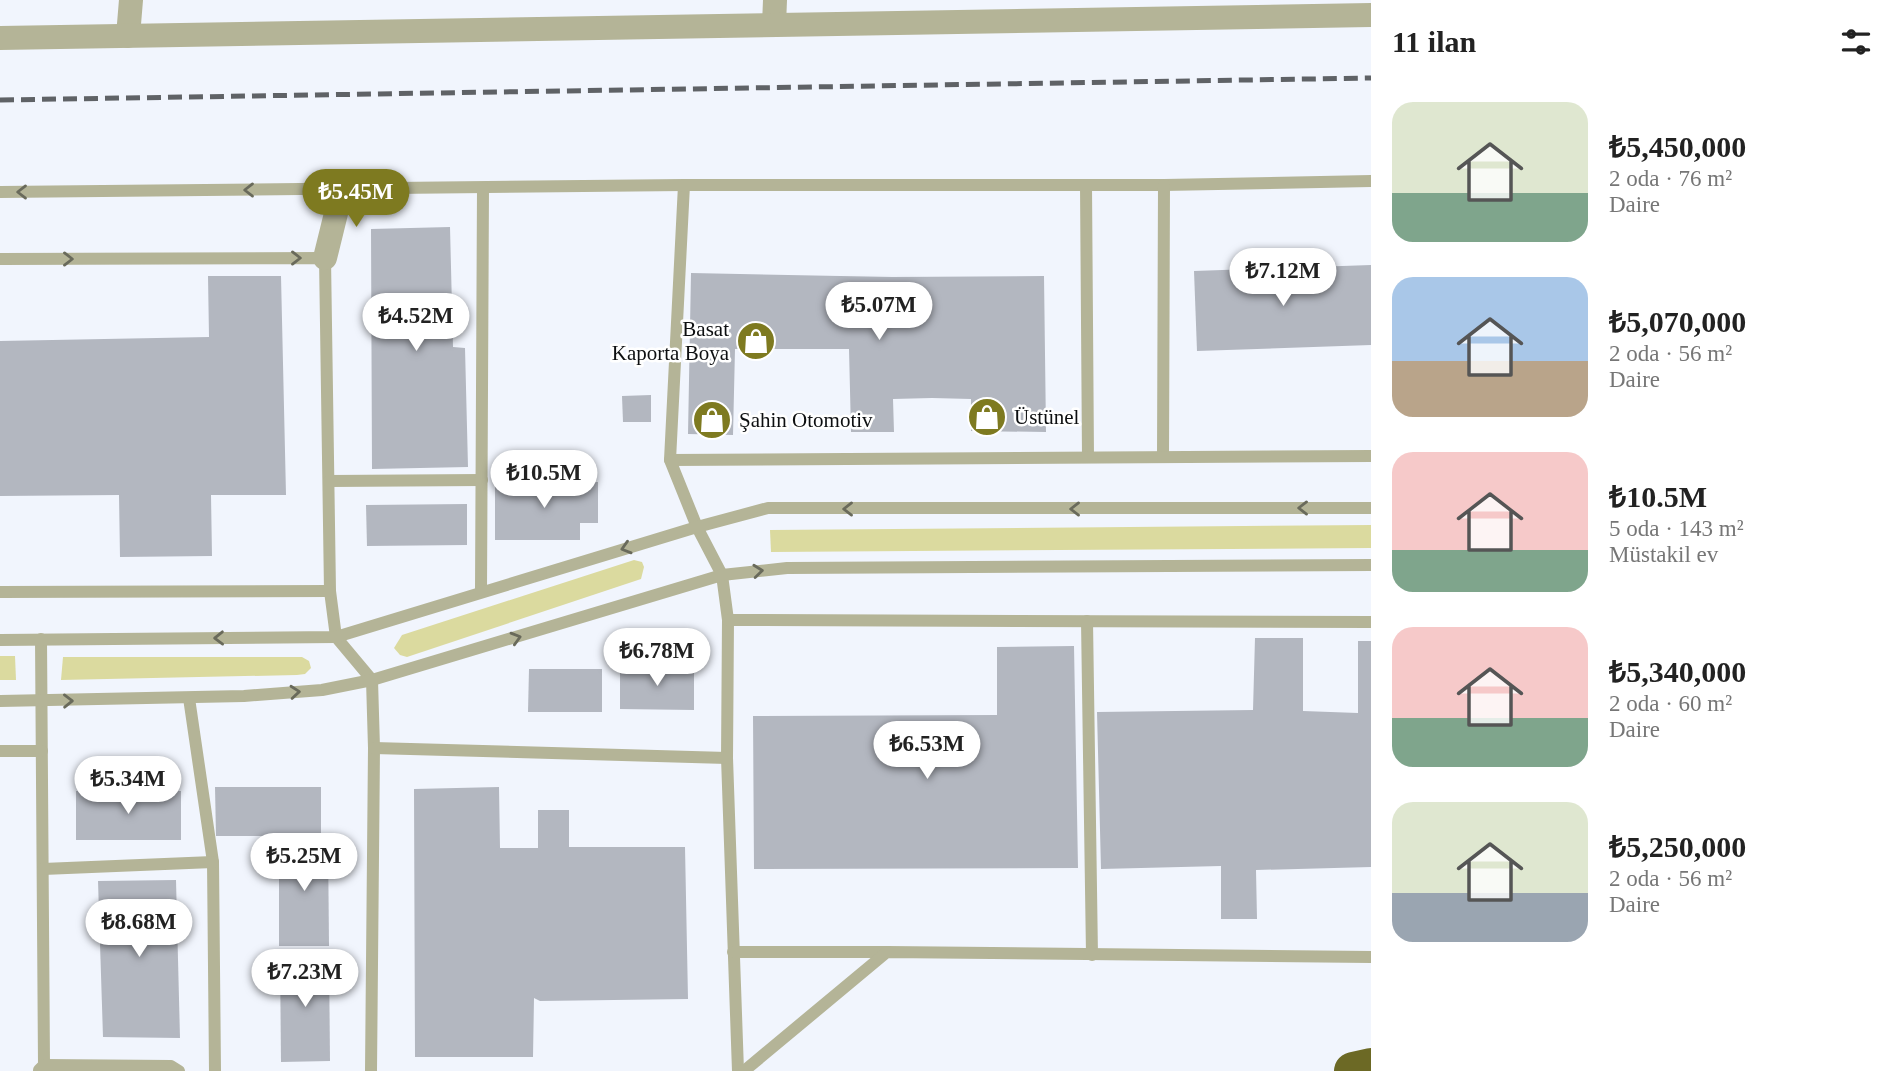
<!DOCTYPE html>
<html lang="tr">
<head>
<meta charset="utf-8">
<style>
	:root { --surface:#fff; --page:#f2f2f2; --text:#222; --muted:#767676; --accent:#7e7a20 }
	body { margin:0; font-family:"Times New Roman",serif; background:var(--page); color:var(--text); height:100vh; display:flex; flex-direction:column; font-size:26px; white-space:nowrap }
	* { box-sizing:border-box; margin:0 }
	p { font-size:23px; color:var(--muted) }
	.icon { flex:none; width:38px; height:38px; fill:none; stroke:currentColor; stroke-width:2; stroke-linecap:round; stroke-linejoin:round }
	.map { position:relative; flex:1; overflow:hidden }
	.details { display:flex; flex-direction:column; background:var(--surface); width:525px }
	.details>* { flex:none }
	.price { position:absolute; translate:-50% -60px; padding:0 16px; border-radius:24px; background:#fff; color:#222; font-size:23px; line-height:46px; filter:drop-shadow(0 2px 4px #0008) }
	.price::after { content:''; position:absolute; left:50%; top:42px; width:21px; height:16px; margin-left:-10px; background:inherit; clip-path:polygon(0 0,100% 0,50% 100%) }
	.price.current { background:var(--accent); color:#fff }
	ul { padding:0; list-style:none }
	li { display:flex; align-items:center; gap:21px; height:175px; padding:0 21px }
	li span { display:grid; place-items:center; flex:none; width:196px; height:140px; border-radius:21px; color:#555 }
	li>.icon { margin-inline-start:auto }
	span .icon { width:84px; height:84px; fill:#fffc; stroke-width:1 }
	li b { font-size:30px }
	h2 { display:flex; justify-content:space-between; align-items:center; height:84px; padding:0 21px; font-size:30px }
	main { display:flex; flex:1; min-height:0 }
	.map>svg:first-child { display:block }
</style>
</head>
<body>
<main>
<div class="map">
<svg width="1371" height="1071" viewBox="0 0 1371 1071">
	<rect width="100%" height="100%" fill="#f1f5fd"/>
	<!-- green -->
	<g fill="#dbda9f">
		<path d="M1371 525V548L771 552 770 530Z"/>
		<path d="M634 560 642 562 644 567 641 579 407 657 400 655 394 648 402 635Z"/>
		<path d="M0 656H15L16 680H0Z"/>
		<path d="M63 657H302L309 661 311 668 305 674 297 675 61 680Z"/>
	</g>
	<!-- building -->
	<g fill="#b3b7c0">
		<path d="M450 227 453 347 465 348 468 467 372 469 371 229Z"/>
		<path d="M1371 265V345L1197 351 1194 271Z"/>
		<path d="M691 273 892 277 1044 276 1046 432 971 431V399L932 398 893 399 894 432H851L849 349H735L733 435 688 434Z"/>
		<path d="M208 276H281L286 495H211L212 556 120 557 119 495 0 496V341L209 337Z"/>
		<path d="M651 395V422H623L622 396Z"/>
		<path d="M495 481 598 482V523H580V540H495Z"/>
		<path d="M467 504V545L367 546 366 505Z"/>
		<path d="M1255 638H1303V711L1358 713V641H1371V867L1256 870 1257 919H1221V866L1101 869 1097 712 1253 710Z"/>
		<path d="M1074 646 1078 868 754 869 753 716 997 715V647Z"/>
		<path d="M620 666 694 667V710L620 709Z"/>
		<path d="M529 669H602V712H528Z"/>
		<path d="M215 787H321V836H216Z"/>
		<path d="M499 787 500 848H538V810H569V847H685L688 999 540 1001 534 998 533 1057H415L414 789Z"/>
		<rect x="76" y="791" width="105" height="49"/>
		<path d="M328 840 329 946H279V841Z"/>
		<path d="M176 880 180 1038 103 1037 98 881Z"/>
		<path d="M280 956H329L330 1061 281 1062Z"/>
	</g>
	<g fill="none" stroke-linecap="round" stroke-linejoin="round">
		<!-- lane -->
		<g stroke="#b4b497" stroke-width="12">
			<path d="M684 185 670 460 697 527 722 575 728 620 727 758 738 1071"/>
			<path d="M1086 185 1088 457"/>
			<path d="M0 192 684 185H1164L1371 181"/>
			<path d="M0 259 325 258 330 591 336 637 372 680 374 748 371 1071"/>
			<path d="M1163 457 1164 185"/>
			<path d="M670 460 1371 456"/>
			<path d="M329 481 482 480"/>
			<path d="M481 591 483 188"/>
			<path d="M0 592 330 591"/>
			<path d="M728 620 1371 622"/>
			<path d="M1087 621 1092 955"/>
			<path d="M41 639 44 1065"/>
			<path d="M0 640 336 637 697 527 768 508H1371"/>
			<path d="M189 698 213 862 215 1071"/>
			<path d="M0 701 244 696 322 690 372 680 722 575 787 568 1371 565"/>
			<path d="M374 748 727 758"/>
			<path d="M0 751H42"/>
			<path d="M43 869 213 862"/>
			<path d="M733 952H887"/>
			<path d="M39 1070 44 1065 171 1066 179 1071"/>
			<path d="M744 1071 887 952 1371 957"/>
		</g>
		<!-- street -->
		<g stroke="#b4b497" stroke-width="24">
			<path d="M774 25 775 0"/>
			<path d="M128 36 131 0"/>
			<path d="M0 38 1371 15"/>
			<path d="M325 258 342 189"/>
		</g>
		<!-- highway -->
		<path stroke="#6c6925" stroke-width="38" d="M1353 1071 1371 1067"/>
		<!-- rail -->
		<path stroke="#5f6266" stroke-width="5" stroke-dasharray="14 7" stroke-linecap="butt" d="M0 100 1371 78"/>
	</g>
	<!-- one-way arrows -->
	<defs><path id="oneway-chevron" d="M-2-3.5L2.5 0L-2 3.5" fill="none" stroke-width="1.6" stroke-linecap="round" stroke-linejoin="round" transform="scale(1.75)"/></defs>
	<g stroke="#696a5b">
		<use href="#oneway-chevron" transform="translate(249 190) rotate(180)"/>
		<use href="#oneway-chevron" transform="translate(22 192) rotate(180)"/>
		<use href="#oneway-chevron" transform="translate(296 258)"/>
		<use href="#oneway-chevron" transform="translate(68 259)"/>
		<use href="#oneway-chevron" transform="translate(1303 508) rotate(180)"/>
		<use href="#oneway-chevron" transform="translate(848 509) rotate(-180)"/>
		<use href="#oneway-chevron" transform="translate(1075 509) rotate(-180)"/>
		<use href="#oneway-chevron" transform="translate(626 548) rotate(163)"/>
		<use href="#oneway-chevron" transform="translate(758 571) rotate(-6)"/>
		<use href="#oneway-chevron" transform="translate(219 638) rotate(179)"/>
		<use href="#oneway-chevron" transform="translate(516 638) rotate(-16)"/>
		<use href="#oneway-chevron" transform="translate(295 692) rotate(-5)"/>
		<use href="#oneway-chevron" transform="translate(68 701) rotate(-1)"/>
	</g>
	<!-- icons -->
	<defs>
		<symbol id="shop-disc" viewBox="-11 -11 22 22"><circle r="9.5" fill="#7e7a20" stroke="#fff"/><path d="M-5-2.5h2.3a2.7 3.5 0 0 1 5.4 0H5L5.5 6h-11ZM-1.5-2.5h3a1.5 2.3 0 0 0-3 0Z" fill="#fff"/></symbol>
	</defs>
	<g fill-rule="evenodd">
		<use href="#shop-disc" x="734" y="319" width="44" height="44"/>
		<use href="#shop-disc" x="965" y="395" width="44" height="44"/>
		<use href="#shop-disc" x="690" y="398" width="44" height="44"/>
	</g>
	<g text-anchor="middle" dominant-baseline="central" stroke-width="5" stroke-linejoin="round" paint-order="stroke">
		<!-- poi labels -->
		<g font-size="21" fill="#0d0f11" stroke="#fff" text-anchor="start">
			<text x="729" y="329" text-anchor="end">Basat<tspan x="729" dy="24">Kaporta Boya</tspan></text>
			<text x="1014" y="417">Üstünel</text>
			<text x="739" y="420">Şahin Otomotiv</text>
		</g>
	</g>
</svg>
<b class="price current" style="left:356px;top:229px">₺5.45M</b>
<b class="price" style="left:1283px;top:308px">₺7.12M</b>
<b class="price" style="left:879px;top:342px">₺5.07M</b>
<b class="price" style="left:416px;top:353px">₺4.52M</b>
<b class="price" style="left:544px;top:510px">₺10.5M</b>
<b class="price" style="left:657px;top:688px">₺6.78M</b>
<b class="price" style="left:927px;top:781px">₺6.53M</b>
<b class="price" style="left:128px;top:816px">₺5.34M</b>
<b class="price" style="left:304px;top:893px">₺5.25M</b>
<b class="price" style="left:139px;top:959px">₺8.68M</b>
<b class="price" style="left:305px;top:1009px">₺7.23M</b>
</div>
<section class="details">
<h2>11 ilan<svg class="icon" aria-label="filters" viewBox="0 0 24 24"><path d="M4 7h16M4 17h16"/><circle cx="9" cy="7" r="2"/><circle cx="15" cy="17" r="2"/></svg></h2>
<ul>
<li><span style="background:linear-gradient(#dfe7d0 65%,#7fa58c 0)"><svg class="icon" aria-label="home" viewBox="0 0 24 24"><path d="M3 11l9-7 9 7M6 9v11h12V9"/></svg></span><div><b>₺5,450,000</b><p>2 oda · 76 m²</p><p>Daire</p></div></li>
<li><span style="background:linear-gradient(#a9c7e8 60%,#b9a48a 0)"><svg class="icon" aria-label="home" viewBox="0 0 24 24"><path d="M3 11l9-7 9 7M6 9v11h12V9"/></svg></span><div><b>₺5,070,000</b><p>2 oda · 56 m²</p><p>Daire</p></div></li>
<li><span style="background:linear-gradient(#f6c9c9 70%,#7fa58c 0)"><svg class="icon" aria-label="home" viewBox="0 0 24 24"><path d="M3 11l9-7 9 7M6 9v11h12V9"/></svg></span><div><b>₺10.5M</b><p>5 oda · 143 m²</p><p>Müstakil ev</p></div></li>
<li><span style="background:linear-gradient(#f6c9c9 65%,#7fa58c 0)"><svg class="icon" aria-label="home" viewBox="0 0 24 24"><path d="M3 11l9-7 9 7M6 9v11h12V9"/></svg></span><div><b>₺5,340,000</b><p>2 oda · 60 m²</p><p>Daire</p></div></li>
<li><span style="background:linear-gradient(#dfe7d0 65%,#9aa5b1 0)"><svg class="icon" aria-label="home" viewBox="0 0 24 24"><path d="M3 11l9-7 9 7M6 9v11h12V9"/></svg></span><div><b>₺5,250,000</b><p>2 oda · 56 m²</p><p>Daire</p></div></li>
</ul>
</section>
</main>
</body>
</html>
